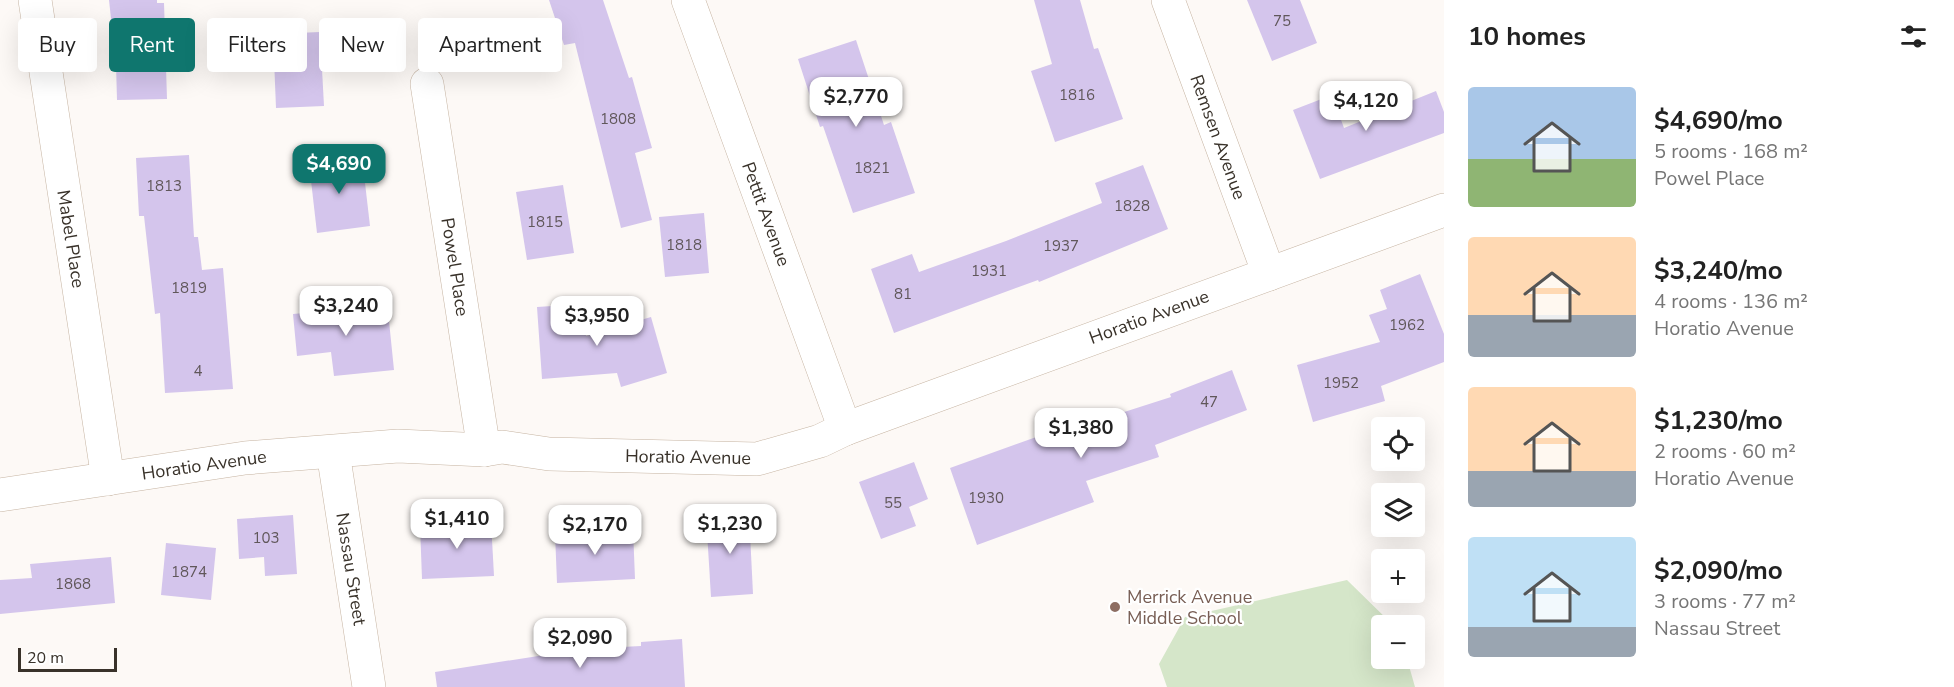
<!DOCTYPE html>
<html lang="en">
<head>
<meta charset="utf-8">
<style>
	:root { --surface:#fff; --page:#f2f2f2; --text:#222; --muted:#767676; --accent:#0f766e }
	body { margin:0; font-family:"Nunito Sans",sans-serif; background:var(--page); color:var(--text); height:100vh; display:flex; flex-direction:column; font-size:22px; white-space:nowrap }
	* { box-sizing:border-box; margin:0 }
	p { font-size:20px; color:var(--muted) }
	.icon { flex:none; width:33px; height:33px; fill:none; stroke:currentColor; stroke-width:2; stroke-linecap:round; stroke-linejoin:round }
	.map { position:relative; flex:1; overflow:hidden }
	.details { display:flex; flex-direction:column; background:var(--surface); width:510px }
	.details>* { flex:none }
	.guide { position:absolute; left:18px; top:18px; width:570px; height:54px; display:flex; gap:12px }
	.buttons { position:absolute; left:1371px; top:417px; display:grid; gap:12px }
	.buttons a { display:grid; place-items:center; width:54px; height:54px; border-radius:6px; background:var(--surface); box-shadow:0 6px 24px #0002; font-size:30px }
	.scale { position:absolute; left:18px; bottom:15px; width:99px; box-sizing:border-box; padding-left:6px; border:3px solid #39322a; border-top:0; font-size:16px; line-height:21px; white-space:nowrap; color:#39322a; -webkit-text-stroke:4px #fff; paint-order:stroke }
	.price { position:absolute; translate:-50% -51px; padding:0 14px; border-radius:12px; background:#fff; color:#222; font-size:20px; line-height:39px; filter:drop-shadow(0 2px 3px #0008) }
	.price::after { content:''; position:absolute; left:50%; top:36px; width:18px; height:14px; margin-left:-9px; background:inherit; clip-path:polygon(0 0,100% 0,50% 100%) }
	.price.on { background:var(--accent); color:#fff }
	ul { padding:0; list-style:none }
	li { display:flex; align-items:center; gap:18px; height:150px; padding:0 24px }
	li span { display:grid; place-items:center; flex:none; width:168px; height:120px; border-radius:6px; color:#555 }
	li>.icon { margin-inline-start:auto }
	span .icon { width:72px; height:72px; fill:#fffc; stroke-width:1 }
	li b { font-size:26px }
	h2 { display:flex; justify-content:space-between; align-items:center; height:72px; padding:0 24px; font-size:26px }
	.chip { padding:0 21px; border-radius:6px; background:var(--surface); box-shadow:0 6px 24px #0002; font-size:21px; line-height:54px }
	.chip.on { background:var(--accent); color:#fff }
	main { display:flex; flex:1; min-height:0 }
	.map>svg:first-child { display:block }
</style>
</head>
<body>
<main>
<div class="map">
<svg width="1444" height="687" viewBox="0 0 1444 687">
	<rect width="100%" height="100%" fill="#fdf9f6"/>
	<!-- green -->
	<path fill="#d5e6c9" d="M1347 580 1393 625 1382 626V658L1407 659 1415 687H1167L1159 664 1185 617Z"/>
	<!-- building -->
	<g fill="#d4c5ec">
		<path d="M109 0H157V3H164L167 99 117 100 115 28H112Z"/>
		<path d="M549 0H603L629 78 632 77 652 148 635 153 652 220 621 228 575 43 564 45Z"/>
		<path d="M1034 0H1080L1094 49 1098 48 1123 119 1055 142 1031 71 1052 64Z"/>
		<path d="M1247 0H1300L1317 43 1272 61Z"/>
		<path d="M320 32 324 106 276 108 273 34Z"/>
		<path d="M856 40 884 125 891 122 915 193 853 213 823 126 820 127 798 59Z"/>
		<path d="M1436 91 1444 112V133L1320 179 1293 110 1332 95 1344 128Z"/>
		<path d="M189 155 194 237H198L202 270 223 268 233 389 165 393 160 313 155 314 144 216H139L136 158Z"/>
		<path d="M362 157 370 226 317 233 309 163Z"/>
		<path d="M1143 165 1168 229 1039 282 1038 280 894 333 871 269 912 254 919 272 1006 241 1102 203 1095 183Z"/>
		<path d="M563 185 574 253 527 260 516 192Z"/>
		<path d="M704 213 709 273 665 277 659 217Z"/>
		<path d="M1420 274 1444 334V362L1381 386 1385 401 1313 422 1297 365 1380 342 1369 315 1387 309 1380 290Z"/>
		<path d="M369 296 372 323 389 321 394 370 334 376 331 352 297 356 293 314 336 310 335 300Z"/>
		<path d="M583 304 586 336 651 317 667 373 621 387 617 373 542 379 537 307Z"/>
		<path d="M1232 370 1247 410 1155 445 1159 457 1086 481 1094 502 977 545 950 468 1067 426 1068 430 1171 397 1170 394Z"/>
		<path d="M914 462 928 499 909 507 916 526 881 539 859 482Z"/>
		<path d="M749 513 753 594 711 597 706 515Z"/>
		<path d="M293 515 297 574 265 576 264 557 239 559 237 519Z"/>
		<path d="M491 521 494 576 422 579 420 525Z"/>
		<path d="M633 529 635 579 557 583 555 533Z"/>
		<path d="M166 543 216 548 211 600 161 595Z"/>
		<path d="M111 557 115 603 0 614V580L32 578 30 564Z"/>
		<path d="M682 639 685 687H437L435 672 583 649 641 646V642Z"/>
	</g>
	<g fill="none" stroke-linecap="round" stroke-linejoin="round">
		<defs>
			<g id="street">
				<path d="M35 0 108 479"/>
				<path d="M688 0 845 429"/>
				<path d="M1168 0 1269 274"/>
				<path d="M427 84 484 450"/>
				<path d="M333 452 369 687"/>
				<path d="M0 495 245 458 398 446 484 450 502 447 549 454 757 459 820 441 845 429 1444 210"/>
			</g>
		</defs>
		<!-- street casing -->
		<use href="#street" stroke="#c6b4a2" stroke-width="34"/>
		<!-- street -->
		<use href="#street" stroke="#fff" stroke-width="33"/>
	</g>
	<!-- markers -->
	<circle fill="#8d6e63" stroke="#fff" stroke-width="2" cx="1115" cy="607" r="6"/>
	<g text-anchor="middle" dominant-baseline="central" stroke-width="4.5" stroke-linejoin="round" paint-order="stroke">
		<!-- number labels -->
		<g font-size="15" fill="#60575a">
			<text x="1282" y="21">75</text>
			<text x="1077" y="95">1816</text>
			<text x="618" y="119">1808</text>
			<text x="872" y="168">1821</text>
			<text x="164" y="186">1813</text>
			<text x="1132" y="206">1828</text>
			<text x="545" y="222">1815</text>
			<text x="684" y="245">1818</text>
			<text x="1061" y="246">1937</text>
			<text x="989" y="271">1931</text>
			<text x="189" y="288">1819</text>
			<text x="903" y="294">81</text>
			<text x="1407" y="325">1962</text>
			<text x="198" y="371">4</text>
			<text x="1341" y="383">1952</text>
			<text x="1209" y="402">47</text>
			<text x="986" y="498">1930</text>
			<text x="893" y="503">55</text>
			<text x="266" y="538">103</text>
			<text x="189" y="572">1874</text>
			<text x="73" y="584">1868</text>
		</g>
		<!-- street labels -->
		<g font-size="18" fill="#39322a" stroke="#fff">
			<text transform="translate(1218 137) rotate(70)">Remsen Avenue</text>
			<text transform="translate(766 214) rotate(70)">Pettit Avenue</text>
			<text transform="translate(71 239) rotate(81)">Mabel Place</text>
			<text transform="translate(455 267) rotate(81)">Powel Place</text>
			<text transform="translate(1149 317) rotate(-20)">Horatio Avenue</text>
			<text transform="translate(688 457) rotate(1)">Horatio Avenue</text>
			<text transform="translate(204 465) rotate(-8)">Horatio Avenue</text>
			<text transform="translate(351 569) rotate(81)">Nassau Street</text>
		</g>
		<!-- education labels -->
		<g font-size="18" fill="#785e54" stroke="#fff" text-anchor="start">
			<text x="1127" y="597">Merrick Avenue<tspan x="1127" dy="21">Middle School</tspan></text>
		</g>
	</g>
</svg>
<div class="buttons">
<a><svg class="icon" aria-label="locate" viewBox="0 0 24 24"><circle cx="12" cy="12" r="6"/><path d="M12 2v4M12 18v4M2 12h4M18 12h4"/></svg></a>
<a><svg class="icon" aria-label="layers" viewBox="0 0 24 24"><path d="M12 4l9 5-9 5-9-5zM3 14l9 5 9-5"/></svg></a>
<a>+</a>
<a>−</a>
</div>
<div class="scale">20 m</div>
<b class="price" style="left:856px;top:128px">$2,770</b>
<b class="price" style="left:1366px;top:132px">$4,120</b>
<b class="price on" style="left:339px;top:195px">$4,690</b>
<b class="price" style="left:346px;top:337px">$3,240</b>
<b class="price" style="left:597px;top:347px">$3,950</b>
<b class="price" style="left:1081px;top:459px">$1,380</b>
<b class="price" style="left:457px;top:550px">$1,410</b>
<b class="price" style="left:730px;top:555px">$1,230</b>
<b class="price" style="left:595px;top:556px">$2,170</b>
<b class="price" style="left:580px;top:669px">$2,090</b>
<div class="guide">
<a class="chip">Buy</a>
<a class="chip on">Rent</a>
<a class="chip">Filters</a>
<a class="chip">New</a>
<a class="chip">Apartment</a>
</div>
</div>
<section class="details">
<h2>10 homes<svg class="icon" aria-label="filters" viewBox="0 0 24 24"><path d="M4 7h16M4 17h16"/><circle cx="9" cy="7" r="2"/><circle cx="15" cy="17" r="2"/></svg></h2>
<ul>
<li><span style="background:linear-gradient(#a9c7e8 60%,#8fb573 0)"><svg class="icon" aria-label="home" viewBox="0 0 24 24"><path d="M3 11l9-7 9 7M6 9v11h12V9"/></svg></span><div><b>$4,690/mo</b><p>5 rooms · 168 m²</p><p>Powel Place</p></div></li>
<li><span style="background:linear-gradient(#ffd9b3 65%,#9aa5b1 0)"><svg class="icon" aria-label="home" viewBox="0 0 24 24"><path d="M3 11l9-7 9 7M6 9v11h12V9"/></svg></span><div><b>$3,240/mo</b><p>4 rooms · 136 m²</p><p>Horatio Avenue</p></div></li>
<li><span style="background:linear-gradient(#ffd9b3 70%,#9aa5b1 0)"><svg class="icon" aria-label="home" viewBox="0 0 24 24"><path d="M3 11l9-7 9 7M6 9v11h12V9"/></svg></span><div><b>$1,230/mo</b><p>2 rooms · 60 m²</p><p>Horatio Avenue</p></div></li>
<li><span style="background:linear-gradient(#bfe0f5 75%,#9aa5b1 0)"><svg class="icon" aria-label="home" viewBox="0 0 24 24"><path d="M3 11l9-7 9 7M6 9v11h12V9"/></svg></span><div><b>$2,090/mo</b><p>3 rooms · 77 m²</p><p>Nassau Street</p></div></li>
</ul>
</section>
</main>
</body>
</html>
